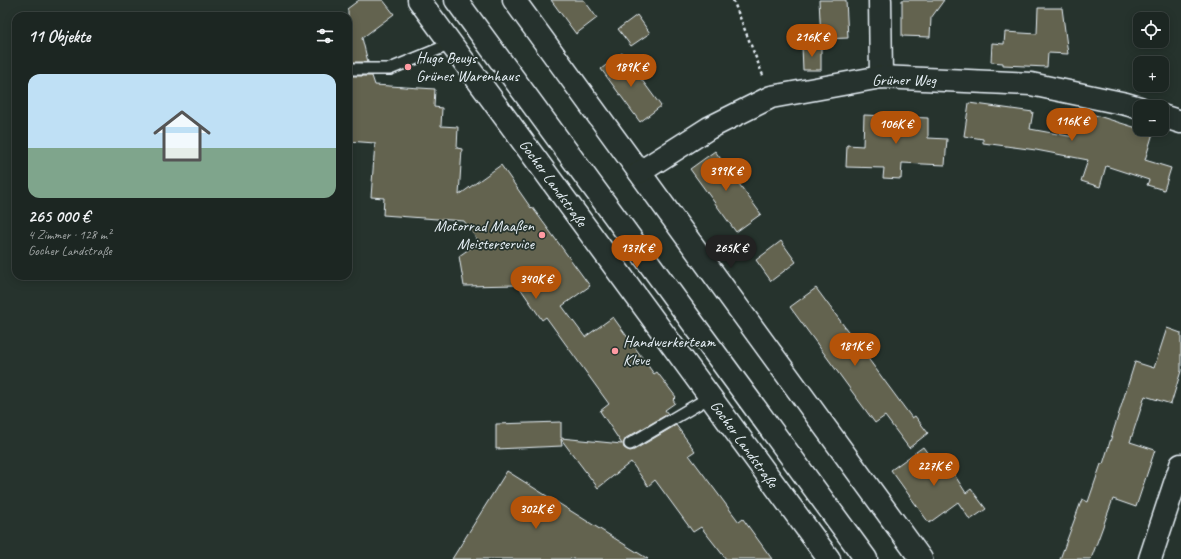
<!DOCTYPE html>
<html lang="de">
<head>
<meta charset="utf-8">
<style>
	:root { --surface:#1c2622; --page:#252e2a; --text:#f1f3f6; --muted:#a0a5a5; --line:#3a4340; --accent:#b45309 }
	body { margin:0; font-family:Caveat,sans-serif; background:var(--page); color:var(--text); height:100vh; display:flex; flex-direction:column; font-size:15px; white-space:nowrap }
	* { box-sizing:border-box; margin:0 }
	p { font-size:13px; color:var(--muted) }
	.icon { flex:none; width:22px; height:22px; fill:none; stroke:currentColor; stroke-width:2; stroke-linecap:round; stroke-linejoin:round }
	.map { position:relative; flex:1; overflow:hidden }
	.sheet { position:absolute; left:12px; top:12px; width:340px; height:268px; display:flex; flex-direction:column; background:var(--surface); border-radius:12px; box-shadow:0 2px 10px #0003,0 0 0 1px var(--line) }
	.sheet>* { flex:none }
	.controls { position:absolute; left:1133px; top:12px; display:grid; gap:8px }
	.controls a { display:grid; place-items:center; width:36px; height:36px; border-radius:8px; background:var(--surface); box-shadow:0 2px 10px #0003,0 0 0 1px var(--line); font-size:20px }
	.price { position:absolute; translate:-50% -34px; padding:0 9px; border-radius:14px; background:var(--accent); color:#fff; font-size:13px; line-height:26px; filter:drop-shadow(0 1px 2px #0008) }
	.price::after { content:''; position:absolute; left:50%; top:24px; width:12px; height:9px; margin-left:-6px; background:inherit; clip-path:polygon(0 0,100% 0,50% 100%) }
	.price.active { background:#222; color:#fff }
	ul { padding:0; list-style:none }
	li { display:grid; align-content:center; gap:8px; height:212px; padding:0 16px }
	li+li { border-top:1px solid var(--line) }
	li span { display:grid; place-items:center; height:124px; border-radius:12px; color:#555 }
	li>.icon { margin-inline-start:auto }
	span .icon { width:72px; height:72px; fill:#fffc; stroke-width:1 }
	li b { font-size:17px }
	h2 { display:flex; justify-content:space-between; align-items:center; height:48px; padding:0 16px; font-size:17px }
	.map>svg:first-child { display:block }
</style>
</head>
<body>
<div class="map">
<svg width="1181" height="559" viewBox="0 0 1181 559">
	<rect width="100%" height="100%" fill="#26332d"/>
	<filter id="ink" filterUnits="userSpaceOnUse"><feTurbulence type="fractalNoise" baseFrequency=".025" numOctaves="2"/><feDisplacementMap in="SourceGraphic" scale="8" xChannelSelector="R" yChannelSelector="G"/><feConvolveMatrix kernelMatrix="1 2 1 2 8 2 1 2 1" color-interpolation-filters="sRGB"/></filter>
	<g filter="url(#ink)">
		<!-- building -->
		<g fill="#64644f" stroke="#e8f1f8">
			<path d="M359 0H383L394 14 362 38 368 62H348V11L347 9Z"/>
			<path d="M551 0H584L597 18 576 34Z"/>
			<path d="M819 0H846L848 38 821 39Z"/>
			<path d="M902 0H944L931 18 930 37 902 36Z"/>
			<path d="M1038 8H1062L1068 54 1048 53 1047 67 1003 65V63L991 62 992 43 1004 44 1005 32 1037 34Z"/>
			<path d="M637 15 650 33 631 46 618 29Z"/>
			<path d="M821 45V70H803L802 46Z"/>
			<path d="M622 53 661 106 640 122 601 69Z"/>
			<path d="M348 76H372L375 85 435 89 434 107 442 108 441 126 458 127 457 148 462 149 459 195 501 165 531 208 532 207 590 286 562 306 585 337 613 317 654 374 657 372 676 397 673 400 675 403 665 410 668 414 626 438 623 444 624 448 630 451 634 450 676 425 695 451 689 455 739 522 743 519 772 559H726L701 527 693 532 655 480 648 486 631 462 598 488 561 439 562 446 496 449V424L561 422V438L622 444 600 411 609 404 546 317 542 320 518 285 464 286 459 256 479 242 464 221 383 215 384 198 371 197 375 143 348 141Z"/>
			<path d="M969 103 1033 112 1030 129 1074 137 1082 111 1153 133 1145 160 1171 168 1164 190 1147 185 1149 180 1106 166 1100 187 1081 181 1088 160 1036 150 983 143V139L964 136Z"/>
			<path d="M864 115 928 118V138L947 139 945 165 902 163 901 179 883 178 884 168 846 167 847 145 863 146Z"/>
			<path d="M715 151 761 214 736 232 690 169Z"/>
			<path d="M781 241 796 262 771 281 756 260Z"/>
			<path d="M816 288 912 418 915 416 928 433 909 448 885 416 875 423 790 307Z"/>
			<path d="M1167 328 1181 333V371L1171 404 1145 396 1130 442 1155 450 1136 507 1113 499 1091 559H1060L1082 499 1088 502 1101 464H1103L1135 362 1154 368Z"/>
			<path d="M923 447 942 473 950 468 966 493 971 489 986 509 970 520 958 502 929 523 891 470Z"/>
			<path d="M507 471 598 528 648 559H452Z"/>
		</g>
		<g fill="none" stroke-linecap="round" stroke-linejoin="round">
			<defs>
				<g id="service">
					<path d="M348 69H390L451 44"/>
					<path d="M630 444 710 397"/>
				</g>
				<g id="minor">
					<path d="M419 0 829 559"/>
					<path d="M514 0 921 559"/>
					<path d="M880 0 881 77"/>
					<path d="M1162 116 1181 122"/>
					<path d="M640 172 709 128 771 97 881 77 1031 84 1126 104 1140 108"/>
					<path d="M1150 559 1181 465"/>
				</g>
				<path id="primary" d="M456 0 866 559"/>
			</defs>
			<!-- service casing -->
			<use href="#service" stroke="#e8f1f8" stroke-width="14"/>
			<!-- minor casing -->
			<use href="#minor" stroke="#e8f1f8" stroke-width="25"/>
			<!-- primary casing -->
			<use href="#primary" stroke="#e8f1f8" stroke-width="25"/>
			<!-- path -->
			<path stroke="#e8f1f8" stroke-width="2.5" stroke-dasharray="3 3" stroke-linecap="butt" d="M733 0 764 78"/>
			<!-- service -->
			<use href="#service" stroke="#26332d" stroke-width="11"/>
			<!-- minor -->
			<use href="#minor" stroke="#26332d" stroke-width="22"/>
			<!-- primary -->
			<use href="#primary" stroke="#26332d" stroke-width="22"/>
		</g>
	</g>
	<!-- markers -->
	<g fill="#ff9aa2" stroke="#26332d" stroke-width="1.5">
		<circle cx="408" cy="67" r="4"/>
		<circle cx="542" cy="235" r="4"/>
		<circle cx="615" cy="351" r="4"/>
	</g>
	<g text-anchor="middle" dominant-baseline="central" stroke-width="3.5" stroke-linejoin="round" paint-order="stroke">
		<!-- poi labels -->
		<g font-size="16" fill="#e8f1f8" stroke="#26332d" text-anchor="start">
			<text x="416" y="58">Hugo Beuys<tspan x="416" dy="18">Grünes Warenhaus</tspan></text>
			<text x="534" y="226" text-anchor="end">Motorrad Maaßen<tspan x="534" dy="18">Meisterservice</tspan></text>
			<text x="623" y="342">Handwerkerteam<tspan x="623" dy="18">Kleve</tspan></text>
		</g>
		<!-- street labels -->
		<g font-size="16" fill="#e8f1f8" stroke="#26332d">
			<text x="904" y="80">Grüner Weg</text>
			<text transform="translate(553 183) rotate(54)">Gocher Landstraße</text>
			<text transform="translate(744 444) rotate(54)">Gocher Landstraße</text>
		</g>
	</g>
</svg>
<div class="controls">
<a><svg class="icon" aria-label="locate" viewBox="0 0 24 24"><circle cx="12" cy="12" r="6"/><path d="M12 2v4M12 18v4M2 12h4M18 12h4"/></svg></a>
<a>+</a>
<a>−</a>
</div>
<b class="price" style="left:812px;top:58px">216K €</b>
<b class="price" style="left:631px;top:88px">189K €</b>
<b class="price" style="left:1072px;top:142px">116K €</b>
<b class="price" style="left:896px;top:145px">106K €</b>
<b class="price" style="left:726px;top:192px">399K €</b>
<b class="price" style="left:637px;top:269px">137K €</b>
<b class="price active" style="left:731px;top:269px">265K €</b>
<b class="price" style="left:536px;top:300px">340K €</b>
<b class="price" style="left:855px;top:367px">181K €</b>
<b class="price" style="left:934px;top:487px">227K €</b>
<b class="price" style="left:536px;top:530px">302K €</b>
<section class="sheet">
<h2>11 Objekte<svg class="icon" aria-label="filters" viewBox="0 0 24 24"><path d="M4 7h16M4 17h16"/><circle cx="9" cy="7" r="2"/><circle cx="15" cy="17" r="2"/></svg></h2>
<ul>
<li><span style="background:linear-gradient(#bfe0f5 60%,#7fa58c 0)"><svg class="icon" aria-label="home" viewBox="0 0 24 24"><path d="M3 11l9-7 9 7M6 9v11h12V9"/></svg></span><div><b>265 000 €</b><p>4 Zimmer · 128 m²</p><p>Gocher Landstraße</p></div></li>
</ul>
</section>
</div>
</body>
</html>
